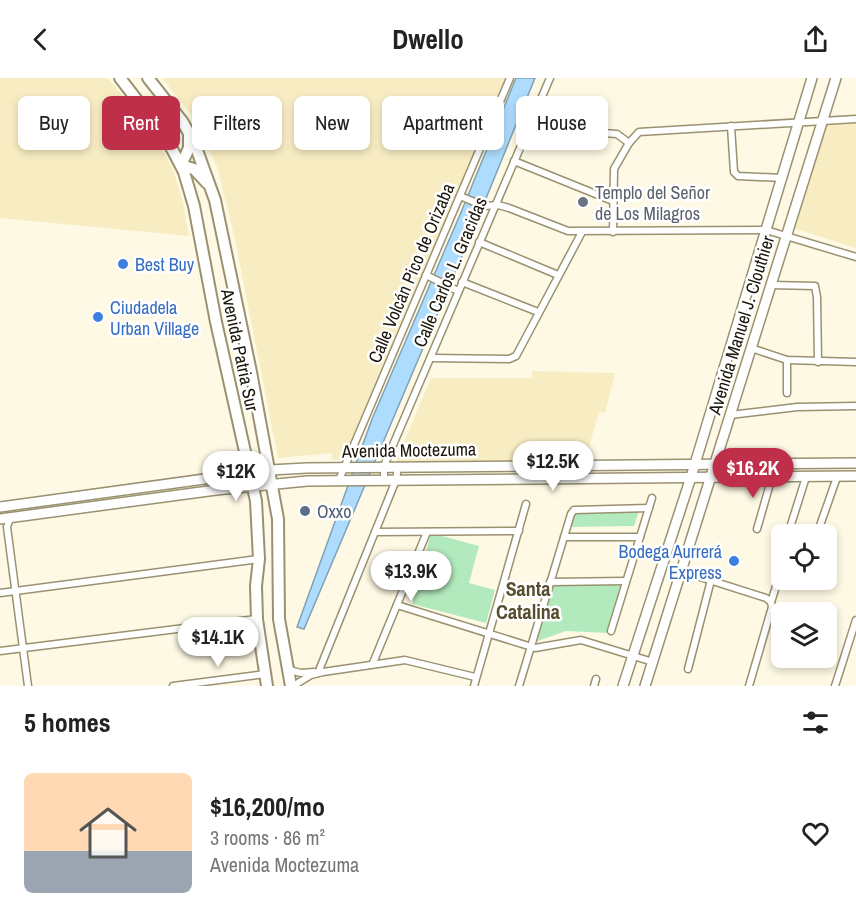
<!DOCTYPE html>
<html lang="en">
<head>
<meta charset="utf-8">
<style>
	:root { --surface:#fff; --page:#f6f6f6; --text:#222; --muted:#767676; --accent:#c02f49 }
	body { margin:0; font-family:"Archivo Narrow",sans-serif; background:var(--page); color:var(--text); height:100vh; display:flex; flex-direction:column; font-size:22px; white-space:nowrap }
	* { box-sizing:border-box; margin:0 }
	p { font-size:20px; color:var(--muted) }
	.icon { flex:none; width:33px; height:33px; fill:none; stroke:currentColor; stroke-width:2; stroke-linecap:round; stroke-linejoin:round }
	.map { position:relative; height:608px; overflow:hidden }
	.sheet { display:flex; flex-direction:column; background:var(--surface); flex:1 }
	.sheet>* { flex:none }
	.guide { position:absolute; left:18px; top:18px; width:820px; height:54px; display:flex; gap:12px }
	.fabs { position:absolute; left:771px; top:446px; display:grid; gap:12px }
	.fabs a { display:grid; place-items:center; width:66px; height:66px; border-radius:9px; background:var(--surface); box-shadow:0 3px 9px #0003; font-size:30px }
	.price { position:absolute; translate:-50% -51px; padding:0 14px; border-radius:21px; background:#fff; color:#222; font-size:20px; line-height:39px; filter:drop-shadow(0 2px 3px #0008) }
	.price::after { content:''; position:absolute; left:50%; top:36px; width:18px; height:14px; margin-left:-9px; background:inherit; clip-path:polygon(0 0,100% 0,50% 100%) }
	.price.current { background:var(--accent); color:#fff }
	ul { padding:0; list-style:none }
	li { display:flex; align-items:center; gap:18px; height:150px; padding:0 24px }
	li span { display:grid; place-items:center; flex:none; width:168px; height:120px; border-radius:9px; color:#555 }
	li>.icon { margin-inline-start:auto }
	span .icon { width:72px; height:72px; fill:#fffc; stroke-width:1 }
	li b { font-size:26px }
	h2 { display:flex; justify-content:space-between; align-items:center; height:72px; padding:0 24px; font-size:26px }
	.pill { padding:0 21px; border-radius:9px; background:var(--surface); box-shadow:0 3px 9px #0003; font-size:21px; line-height:54px }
	.pill.current { background:var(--accent); color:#fff }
	header { display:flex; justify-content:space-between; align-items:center; height:78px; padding:0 24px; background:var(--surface); font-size:27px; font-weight:700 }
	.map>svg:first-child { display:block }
</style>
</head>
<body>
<header><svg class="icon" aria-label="back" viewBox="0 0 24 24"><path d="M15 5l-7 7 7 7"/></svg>Dwello<svg class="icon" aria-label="share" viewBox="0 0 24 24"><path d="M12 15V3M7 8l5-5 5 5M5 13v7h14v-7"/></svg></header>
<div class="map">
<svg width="856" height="608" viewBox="0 0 856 608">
	<rect width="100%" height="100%" fill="#fef9e4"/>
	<!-- built -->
	<g fill="#f8edc2">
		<path d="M0 0H108L155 58 173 91 183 124 189 158 0 140Z"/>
		<path d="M162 0H505L343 381 332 382 331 375 278 380 234 157 217 89 193 39Z"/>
		<path d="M856 45V170L793 150 825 48Z"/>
		<path d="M532 293 615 295 605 335 599 334 585 383H396L431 300H532Z"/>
	</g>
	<!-- green -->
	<g fill="#b3eabd">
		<path d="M640 430 634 448 567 449 574 432Z"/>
		<path d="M431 455 479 468 469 505 495 512 486 545 412 526Z"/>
		<path d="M626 503 608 555 566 553 532 565 550 504Z"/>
	</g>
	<!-- water -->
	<path fill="#addcfe" stroke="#81a1b4" stroke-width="1.5" d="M516 0H535L476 145 304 551 297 549 372 341 462 132Z"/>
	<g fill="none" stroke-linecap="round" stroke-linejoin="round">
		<defs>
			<g id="street">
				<path d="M731 48 734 94 738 98 783 100"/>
				<path d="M529 50 617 56 629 65"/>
				<path d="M514 83 613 123"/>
				<path d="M460 118 484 128 498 127 509 130 568 153 766 152 856 179"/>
				<path d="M613 154 614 91 629 65 639 54 856 41"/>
				<path d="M479 164 558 197"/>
				<path d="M426 197 458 213"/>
				<path d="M462 204 538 234"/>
				<path d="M771 207 815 208 817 219 818 284"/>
				<path d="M751 270 787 282 856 284"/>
				<path d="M431 280 509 281 516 278 582 154"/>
				<path d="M787 315V282"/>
				<path d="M730 337 797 329 856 328"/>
				<path d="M339 402 510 0"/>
				<path d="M384 402V388L550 0"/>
				<path d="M10 440 7 449 28 608"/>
				<path d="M757 451 772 399"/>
				<path d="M375 454 519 453"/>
				<path d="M788 456 806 399"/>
				<path d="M817 456 837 399"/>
				<path d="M564 459H640"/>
				<path d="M681 493 766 520 771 524"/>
				<path d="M550 504 626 503"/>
				<path d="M0 515 259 481"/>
				<path d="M397 527 535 570 581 562 653 584"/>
				<path d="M611 553 652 420"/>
				<path d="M0 573 257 541"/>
				<path d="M373 585 427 454"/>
				<path d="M688 591 711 502"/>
				<path d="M289 592 301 595 314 594"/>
				<path d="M318 595 396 402 398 388"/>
				<path d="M173 608 265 596"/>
				<path d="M293 608 311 597 323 594 405 582 475 599"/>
				<path d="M474 608 526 426"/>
				<path d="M519 608 571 436 574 432 649 430"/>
				<path d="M594 608 596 601"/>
				<path d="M749 608 772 529 771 524 781 493"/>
				<path d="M835 608 856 542"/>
			</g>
			<g id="secondary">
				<path d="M0 429 270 392 307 390 856 385"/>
				<path d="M0 441 216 412 307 403 856 398"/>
				<path d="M623 608 691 399 812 0"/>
				<path d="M645 608 836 0"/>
			</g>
			<g id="primary">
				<path d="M120 0 160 52 172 71 184 94 194 128 216 244 256 423 259 481 256 508 257 541 267 608"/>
				<path d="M148 0 182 43 194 64 215 122 251 294 278 441 279 541 291 608"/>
				<path d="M189 57V70L181 87 194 91 207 105"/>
			</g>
		</defs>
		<!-- street casing -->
		<use href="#street" stroke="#9a9170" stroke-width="9"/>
		<!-- secondary casing -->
		<use href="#secondary" stroke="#9a9170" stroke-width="12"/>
		<!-- primary casing -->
		<use href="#primary" stroke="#9a9170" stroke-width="14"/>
		<!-- street -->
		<use href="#street" stroke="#fff" stroke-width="6"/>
		<!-- secondary -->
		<use href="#secondary" stroke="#fff" stroke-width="9"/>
		<!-- primary -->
		<use href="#primary" stroke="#fff" stroke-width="10"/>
	</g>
	<!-- markers -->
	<circle fill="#6b7280" stroke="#fff" stroke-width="2" cx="583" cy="124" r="6"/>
	<g fill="#3f7fe0" stroke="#fff" stroke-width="2">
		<circle cx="123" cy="186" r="6"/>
		<circle cx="98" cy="239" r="6"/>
		<circle cx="734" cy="483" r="6"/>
	</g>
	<circle fill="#5c6f8a" stroke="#fff" stroke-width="2" cx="305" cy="433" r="6"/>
	<g text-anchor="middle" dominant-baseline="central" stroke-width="5" stroke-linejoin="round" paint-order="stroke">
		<!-- worship labels -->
		<g font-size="18" fill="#5b616d" stroke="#fff" text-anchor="start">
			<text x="595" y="114">Templo del Señor<tspan x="595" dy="21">de Los Milagros</tspan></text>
		</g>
		<!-- shop labels -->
		<g font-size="18" fill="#366cbe" stroke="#fff" text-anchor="start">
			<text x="135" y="186">Best Buy</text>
			<text x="110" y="229">Ciudadela<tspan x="110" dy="21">Urban Village</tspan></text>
			<text x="722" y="473" text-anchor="end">Bodega Aurrerá<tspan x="722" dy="21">Express</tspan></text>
		</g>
		<!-- street labels -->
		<g font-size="18" fill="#1a1609" stroke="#fff">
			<text transform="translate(450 194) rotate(-67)">Calle Carlos L. Gracidas</text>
			<text transform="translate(411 195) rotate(-67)">Calle Volcán Pico de Orizaba</text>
			<text transform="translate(741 247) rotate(-73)">Avenida Manuel J. Clouthier</text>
			<text transform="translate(240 272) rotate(78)">Avenida Patria Sur</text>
			<text transform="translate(409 372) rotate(-1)">Avenida Moctezuma</text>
		</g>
		<!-- service labels -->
		<g font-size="18" fill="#4e5e75" stroke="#fff" text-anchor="start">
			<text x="317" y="433">Oxxo</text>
		</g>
		<!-- neighbourhood labels -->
		<g font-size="20" font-weight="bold" fill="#564d2f" stroke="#fff">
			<text x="528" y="510">Santa<tspan x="528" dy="23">Catalina</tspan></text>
		</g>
	</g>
</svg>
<div class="fabs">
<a><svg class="icon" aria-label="locate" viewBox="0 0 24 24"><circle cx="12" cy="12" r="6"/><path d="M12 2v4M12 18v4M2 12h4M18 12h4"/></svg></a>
<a><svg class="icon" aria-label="layers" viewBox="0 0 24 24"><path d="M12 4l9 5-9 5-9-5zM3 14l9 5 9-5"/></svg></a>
</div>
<b class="price" style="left:553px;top:414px">$12.5K</b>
<b class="price current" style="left:753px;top:421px">$16.2K</b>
<b class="price" style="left:236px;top:424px">$12K</b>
<b class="price" style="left:411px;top:524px">$13.9K</b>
<b class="price" style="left:218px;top:590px">$14.1K</b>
<div class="guide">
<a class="pill">Buy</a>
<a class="pill current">Rent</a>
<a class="pill">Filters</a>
<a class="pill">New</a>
<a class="pill">Apartment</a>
<a class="pill">House</a>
</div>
</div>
<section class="sheet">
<h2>5 homes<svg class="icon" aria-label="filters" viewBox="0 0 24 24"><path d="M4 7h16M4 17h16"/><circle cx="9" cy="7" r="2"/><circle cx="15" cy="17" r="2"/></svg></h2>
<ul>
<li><span style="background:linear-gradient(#ffd9b3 65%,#9aa5b1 0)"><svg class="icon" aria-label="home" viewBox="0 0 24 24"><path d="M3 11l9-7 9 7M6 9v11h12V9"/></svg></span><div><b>$16,200/mo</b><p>3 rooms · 86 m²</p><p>Avenida Moctezuma</p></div><svg class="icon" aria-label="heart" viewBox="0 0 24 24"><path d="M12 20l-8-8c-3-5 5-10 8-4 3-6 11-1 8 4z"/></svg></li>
</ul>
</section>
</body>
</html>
